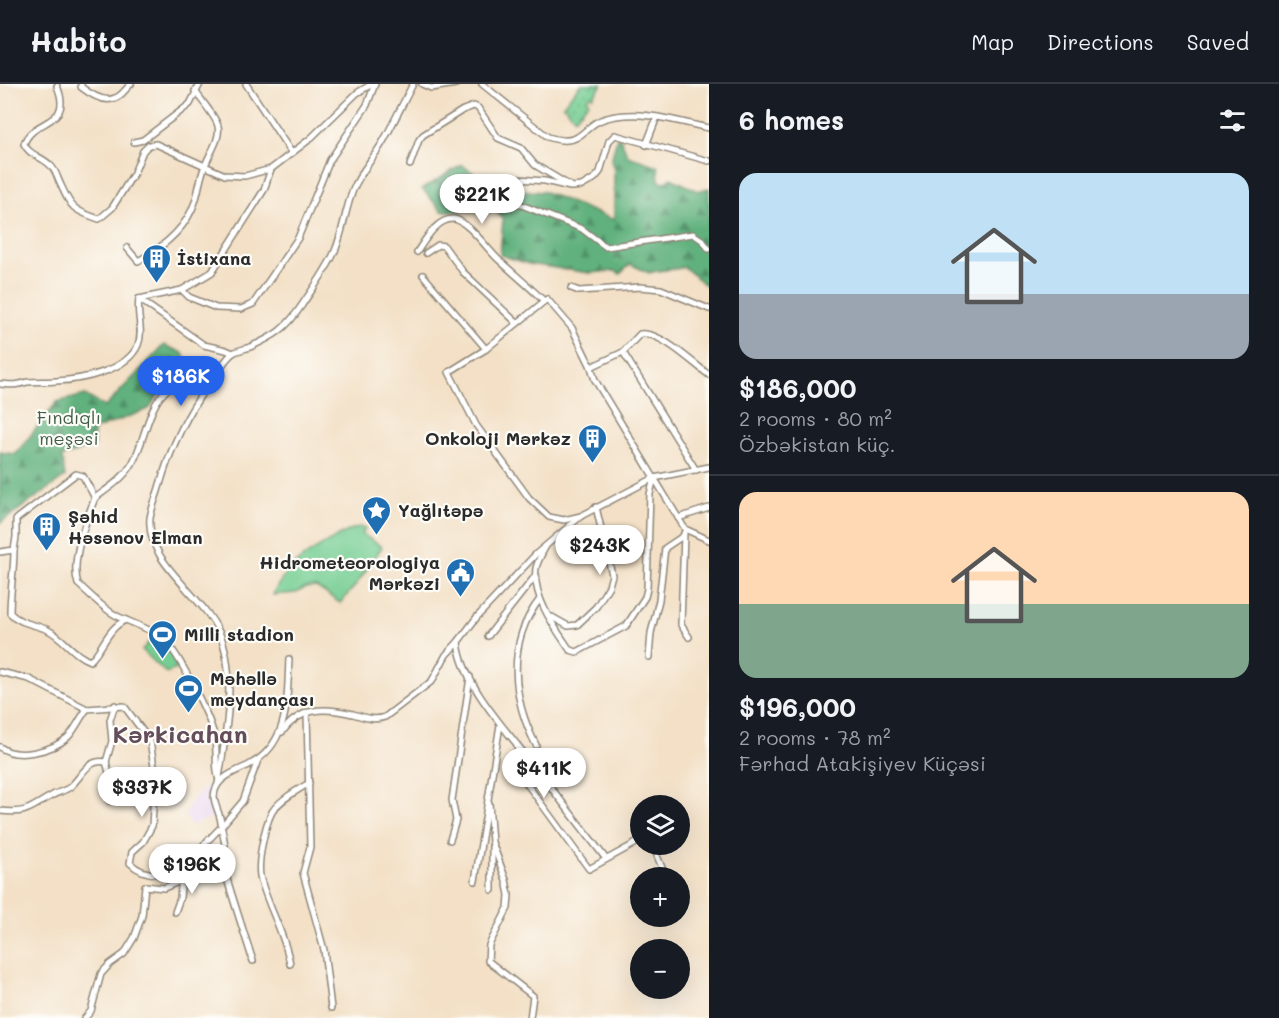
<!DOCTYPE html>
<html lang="en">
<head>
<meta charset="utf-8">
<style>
	:root { --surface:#171b24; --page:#242831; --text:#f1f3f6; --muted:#9ea1a6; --line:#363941; --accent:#2563eb }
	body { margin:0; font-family:Mali,sans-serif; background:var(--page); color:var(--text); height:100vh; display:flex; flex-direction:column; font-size:22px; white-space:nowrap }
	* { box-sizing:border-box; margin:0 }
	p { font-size:20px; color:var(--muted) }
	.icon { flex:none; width:33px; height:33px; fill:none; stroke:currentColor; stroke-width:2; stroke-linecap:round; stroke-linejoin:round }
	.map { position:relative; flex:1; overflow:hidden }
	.drawer { display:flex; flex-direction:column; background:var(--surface); width:570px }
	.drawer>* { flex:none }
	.fabs { position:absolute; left:630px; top:711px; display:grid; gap:12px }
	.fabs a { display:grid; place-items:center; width:60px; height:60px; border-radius:50%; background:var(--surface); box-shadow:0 6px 24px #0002; font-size:30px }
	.price { position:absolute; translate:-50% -51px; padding:0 14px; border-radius:21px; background:#fff; color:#222; font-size:20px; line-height:39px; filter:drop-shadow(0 2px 3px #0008) }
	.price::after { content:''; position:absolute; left:50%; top:36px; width:18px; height:14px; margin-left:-9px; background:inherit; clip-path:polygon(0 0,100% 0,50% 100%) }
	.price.selected { background:var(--accent); color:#fff }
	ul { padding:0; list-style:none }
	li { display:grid; align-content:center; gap:12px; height:318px; padding:0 30px }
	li+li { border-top:2px solid var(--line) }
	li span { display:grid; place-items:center; height:186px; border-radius:18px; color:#555 }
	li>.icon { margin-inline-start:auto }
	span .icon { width:108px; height:108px; fill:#fffc; stroke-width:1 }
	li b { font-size:26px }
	h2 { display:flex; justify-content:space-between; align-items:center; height:72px; padding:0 30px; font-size:26px }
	header { display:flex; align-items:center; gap:36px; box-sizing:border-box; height:84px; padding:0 30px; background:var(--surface); border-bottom:2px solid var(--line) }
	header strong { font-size:28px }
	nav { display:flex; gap:33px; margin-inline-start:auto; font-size:21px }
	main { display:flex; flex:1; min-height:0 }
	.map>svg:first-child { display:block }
</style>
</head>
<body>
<header>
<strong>Habito</strong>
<nav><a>Map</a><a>Directions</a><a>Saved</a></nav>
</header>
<main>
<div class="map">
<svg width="709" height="934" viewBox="0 0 709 934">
	<defs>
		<pattern id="grass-dots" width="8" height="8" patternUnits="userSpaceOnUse" patternTransform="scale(1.5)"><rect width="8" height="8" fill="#76ce93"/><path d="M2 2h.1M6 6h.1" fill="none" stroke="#66b17f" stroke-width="1.8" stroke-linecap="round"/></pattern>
		<pattern id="forest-firs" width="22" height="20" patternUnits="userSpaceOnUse" patternTransform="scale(1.5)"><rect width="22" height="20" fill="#60b17d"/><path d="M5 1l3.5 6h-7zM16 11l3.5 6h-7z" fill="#4f9067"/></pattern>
	</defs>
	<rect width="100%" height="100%" fill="#fdfcf7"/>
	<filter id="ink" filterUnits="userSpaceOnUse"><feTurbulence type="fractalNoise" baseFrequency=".0167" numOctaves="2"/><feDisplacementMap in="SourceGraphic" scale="12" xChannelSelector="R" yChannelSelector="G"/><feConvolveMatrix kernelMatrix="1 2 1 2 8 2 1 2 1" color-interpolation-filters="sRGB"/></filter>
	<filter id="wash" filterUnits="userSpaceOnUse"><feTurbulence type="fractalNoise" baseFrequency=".008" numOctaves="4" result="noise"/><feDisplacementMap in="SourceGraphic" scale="24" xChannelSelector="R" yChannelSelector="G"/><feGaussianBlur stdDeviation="1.35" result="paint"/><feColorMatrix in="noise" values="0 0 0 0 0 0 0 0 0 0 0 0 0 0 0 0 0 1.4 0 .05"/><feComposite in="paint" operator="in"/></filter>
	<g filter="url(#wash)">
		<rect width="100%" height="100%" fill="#f3e0c6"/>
		<!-- built -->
		<path fill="#e8d2ef" d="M206 702 213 705V722L217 732 191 741 185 732 191 717Z"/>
		<!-- grass -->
		<path fill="url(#grass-dots)" stroke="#507c5f" stroke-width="1.5" d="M581 0H602L593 13 591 11 587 15 589 18 575 34 563 21Z"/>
		<!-- forest -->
		<g fill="url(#forest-firs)" stroke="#466e54" stroke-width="1.5">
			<path d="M617 53 620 54 628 72 658 82 659 97 667 98 671 94 698 107 709 104V204L684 183C672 187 660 185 649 189L630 180 620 190 616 187 589 189 529 180 500 171 503 135 495 127H442L422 105 462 81 496 105 545 108 614 136V85L611 77Z"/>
			<path d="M164 261 183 269 190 290 163 303 149 325 94 346V362L62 373 65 393 0 439V368L16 370 57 318 85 311 105 323Z"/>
		</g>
		<!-- green -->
		<g fill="#76ce93" stroke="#507c5f" stroke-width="1.5">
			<path d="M359 443 365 444 362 450 382 463 356 501 340 519 316 503 305 504 296 509 273 511C287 477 319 463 350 446Z"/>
			<path d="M149 558 168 562 179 584 166 589 142 566Z"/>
		</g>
	</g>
	<g filter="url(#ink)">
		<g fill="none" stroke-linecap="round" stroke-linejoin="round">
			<defs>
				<g id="minor">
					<path d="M81 0V3C90 10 104 19 115 14 122 12 126 4 131 0"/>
					<path d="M246 0 291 68"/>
					<path d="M422 0 431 4 456 0"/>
					<path d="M482 0 548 53C585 65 581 40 607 34 641 25 675 37 709 44"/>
					<path d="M57 2C74 43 33 33 24 60 30 72 41 72 50 81 55 85 57 92 59 97 71 123 71 126 99 135L112 124 134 89 143 67 149 61 156 60 225 91 245 92 271 85"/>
					<path d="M134 58 143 56 190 20 200 0"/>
					<path d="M646 61 657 33"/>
					<path d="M410 81 419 56 423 51 463 26 474 22 478 24 498 54 521 64 535 81 572 103 582 102 595 94 600 88 609 57 615 51 709 77"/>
					<path d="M570 103 545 97 518 95 514 101V118L582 145 606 163 693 150 702 156 709 165"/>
					<path d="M127 164 138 177C162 164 186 145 195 118 199 106 200 93 205 82 209 70 221 55 218 42 216 33 201 16 195 7"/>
					<path d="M417 168C425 156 437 134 454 135 468 137 488 166 499 176 514 190 529 202 544 217"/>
					<path d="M426 169 438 161 444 162 463 188 517 239"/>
					<path d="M423 191 486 265"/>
					<path d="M571 204 579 207 640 203 661 205 709 225"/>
					<path d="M182 206 189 213 216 224 241 225 253 220 298 154 330 76 367 21 375 0"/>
					<path d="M139 215 182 206 212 188 264 106 271 85 310 55 357 9 372 0"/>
					<path d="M139 215 204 261 226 266 233 269"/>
					<path d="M623 268 640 250C659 246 694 280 709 291"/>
					<path d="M591 283 623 268 696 386"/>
					<path d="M0 300C6 300 13 302 19 300 22 300 25 298 28 298 37 297 46 298 56 297 81 296 127 287 138 261 144 246 136 230 139 215"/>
					<path d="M95 414C86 436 70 477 78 500 90 510 103 525 117 532 133 540 153 545 166 558 180 572 212 636 215 656 217 669 215 680 218 693"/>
					<path d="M95 414C110 403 123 395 132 380 147 354 147 315 175 300 188 293 198 301 211 296"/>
					<path d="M581 432 564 436 549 433 529 414 476 341 449 288 486 265 547 215 572 244 591 283 595 296 685 445 709 456"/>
					<path d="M678 434 709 424"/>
					<path d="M684 449 681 541 689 553"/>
					<path d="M546 462C542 469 538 476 536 484 532 513 555 544 570 566L577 568 626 542 645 513 647 505 650 410 654 394"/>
					<path d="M14 466C14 487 10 508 10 529 20 540 35 540 48 546 64 554 73 571 90 577 103 565 108 543 126 536"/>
					<path d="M0 468 14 466 16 453V436L18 434 76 390 83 392 95 414"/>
					<path d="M552 533 568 542 577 541 596 523 609 502 612 491 596 423"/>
					<path d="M488 552 536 491"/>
					<path d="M649 573 651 549 659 516 665 464 683 452"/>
					<path d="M0 588 29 595 87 625 124 622 150 657 155 689 152 742 143 758 132 768 130 779C145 794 168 792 186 782"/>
					<path d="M307 628 310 763 303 789 324 866 331 924"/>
					<path d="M282 648C301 623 323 623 353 630 364 633 374 637 385 633L432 597 446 571 458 558"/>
					<path d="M517 661 519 682 524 696 589 785 640 757"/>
					<path d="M536 661C512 615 506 558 540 515"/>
					<path d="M0 663C17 676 53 667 68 653 75 646 80 634 87 625"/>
					<path d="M106 678 112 657 110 636 115 621"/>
					<path d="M218 700C225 656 238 590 219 548 201 509 146 479 150 434 151 428 153 422 155 416 159 405 162 393 166 382 177 350 195 317 216 290 221 284 226 274 233 269 238 266 245 265 250 263 275 252 286 245 302 221 313 204 327 186 335 167 343 148 345 126 353 106 360 88 374 74 384 56 394 38 403 19 413 0"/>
					<path d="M489 719 492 758 506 796 509 811 508 824 489 861 488 877 533 912 530 934"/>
					<path d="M0 727C29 730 29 724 53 711 58 708 65 707 70 703 82 693 87 674 106 678 111 691 110 704 110 717"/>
					<path d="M450 756 456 736 452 716 470 593"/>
					<path d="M652 760 663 786"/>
					<path d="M606 775C581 743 557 711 532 679 507 647 462 600 458 558L477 533 536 470 581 432 654 394 709 383"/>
					<path d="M475 797 500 641"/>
					<path d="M492 806V763"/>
					<path d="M175 828 180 814 182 792"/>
					<path d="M253 877C243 846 233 815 224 785 222 778 225 769 225 762 224 754 222 746 221 739 220 727 210 716 216 704 221 692 239 686 249 681 290 660 287 614 289 575"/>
					<path d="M290 880C285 850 269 825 261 796 256 781 265 741 272 728 279 716 298 706 309 699"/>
					<path d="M85 934 91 927 101 890 110 880 124 870 134 854 142 832 145 802 164 804 178 798 194 771 221 743 243 717 258 676"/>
				</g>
			</defs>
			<!-- minor casing -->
			<use href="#minor" stroke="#8f8678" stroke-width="8"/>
			<!-- minor -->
			<use href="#minor" stroke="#fff" stroke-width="5"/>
		</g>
	</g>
	<!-- icons -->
	<defs>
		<symbol id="building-pin" viewBox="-11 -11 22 30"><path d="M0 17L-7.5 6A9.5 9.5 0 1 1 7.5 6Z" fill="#1f6fb2" stroke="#fdfcf7"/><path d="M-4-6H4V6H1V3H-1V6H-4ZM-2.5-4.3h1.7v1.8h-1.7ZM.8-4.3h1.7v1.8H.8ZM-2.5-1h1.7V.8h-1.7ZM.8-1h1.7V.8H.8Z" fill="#fff"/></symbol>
		<symbol id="sight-pin" viewBox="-11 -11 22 30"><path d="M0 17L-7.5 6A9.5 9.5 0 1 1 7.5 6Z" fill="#1f6fb2" stroke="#fdfcf7"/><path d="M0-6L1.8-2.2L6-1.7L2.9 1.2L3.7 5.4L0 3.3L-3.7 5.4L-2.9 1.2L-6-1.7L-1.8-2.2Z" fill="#fff"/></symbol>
		<symbol id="civic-pin" viewBox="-11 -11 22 30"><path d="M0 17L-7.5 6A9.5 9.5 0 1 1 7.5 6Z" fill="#1f6fb2" stroke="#fdfcf7"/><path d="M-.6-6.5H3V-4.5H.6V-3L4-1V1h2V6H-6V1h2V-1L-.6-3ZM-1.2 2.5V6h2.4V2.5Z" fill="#fff"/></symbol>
		<symbol id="stadium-pin" viewBox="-11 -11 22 30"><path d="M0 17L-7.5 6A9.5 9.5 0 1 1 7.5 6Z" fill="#1f6fb2" stroke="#fdfcf7"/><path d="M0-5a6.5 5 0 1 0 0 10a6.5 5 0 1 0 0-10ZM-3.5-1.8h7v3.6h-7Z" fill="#fff"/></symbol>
	</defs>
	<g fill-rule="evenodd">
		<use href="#building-pin" x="140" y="158" width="33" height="45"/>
		<use href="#building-pin" x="576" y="338" width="33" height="45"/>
		<use href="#sight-pin" x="360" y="410" width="33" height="45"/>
		<use href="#building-pin" x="30" y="426" width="33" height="45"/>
		<use href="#civic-pin" x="444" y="472" width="33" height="45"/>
		<use href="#stadium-pin" x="146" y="534" width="33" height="45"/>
		<use href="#stadium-pin" x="172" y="588" width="33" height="45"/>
	</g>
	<g text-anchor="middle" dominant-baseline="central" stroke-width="4.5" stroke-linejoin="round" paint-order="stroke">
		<!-- poi labels -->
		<g font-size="18" font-weight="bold" fill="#2b2b2b" stroke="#fdfcf7" text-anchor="start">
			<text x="177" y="174">İstixana</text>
			<text x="571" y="354" text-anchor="end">Onkoloji Mərkəz</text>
			<text x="398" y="426">Yağlıtəpə</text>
			<text x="68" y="432">Şəhid<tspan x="68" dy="21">Həsənov Elman</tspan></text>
			<text x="440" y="478" text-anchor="end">Hidrometeorologiya<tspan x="440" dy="21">Mərkəzi</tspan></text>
			<text x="184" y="550">Milli stadion</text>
			<text x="210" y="594">Məhəllə<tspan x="210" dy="21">meydançası</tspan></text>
		</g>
		<!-- park labels -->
		<g font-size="18" fill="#425c4a" stroke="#fdfcf7">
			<text x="69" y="333">Fındıqlı<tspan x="69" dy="21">meşəsi</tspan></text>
		</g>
		<!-- district labels -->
		<g font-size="24" font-weight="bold" fill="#654e5c" stroke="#fdfcf7">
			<text x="180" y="649">Kərkicahan</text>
		</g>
	</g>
</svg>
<div class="fabs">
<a><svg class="icon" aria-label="layers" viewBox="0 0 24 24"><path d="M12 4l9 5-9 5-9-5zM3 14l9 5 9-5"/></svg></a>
<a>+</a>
<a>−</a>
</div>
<b class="price" style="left:482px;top:141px">$221K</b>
<b class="price selected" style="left:181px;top:323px">$186K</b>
<b class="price" style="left:600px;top:492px">$243K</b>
<b class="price" style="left:544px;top:715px">$411K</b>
<b class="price" style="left:142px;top:734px">$337K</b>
<b class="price" style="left:192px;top:811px">$196K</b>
</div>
<section class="drawer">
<h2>6 homes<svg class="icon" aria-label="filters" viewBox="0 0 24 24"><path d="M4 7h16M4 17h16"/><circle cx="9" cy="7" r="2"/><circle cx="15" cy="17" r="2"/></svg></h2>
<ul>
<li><span style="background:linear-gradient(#bfe0f5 65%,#9aa5b1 0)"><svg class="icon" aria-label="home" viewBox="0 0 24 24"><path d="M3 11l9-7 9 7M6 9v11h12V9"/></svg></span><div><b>$186,000</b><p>2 rooms · 80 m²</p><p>Özbəkistan küç.</p></div></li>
<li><span style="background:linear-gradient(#ffd9b3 60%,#7fa58c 0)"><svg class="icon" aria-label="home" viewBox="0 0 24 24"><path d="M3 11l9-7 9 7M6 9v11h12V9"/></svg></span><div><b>$196,000</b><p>2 rooms · 78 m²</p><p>Fərhad Atakişiyev Küçəsi</p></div></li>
</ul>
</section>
</main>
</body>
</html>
